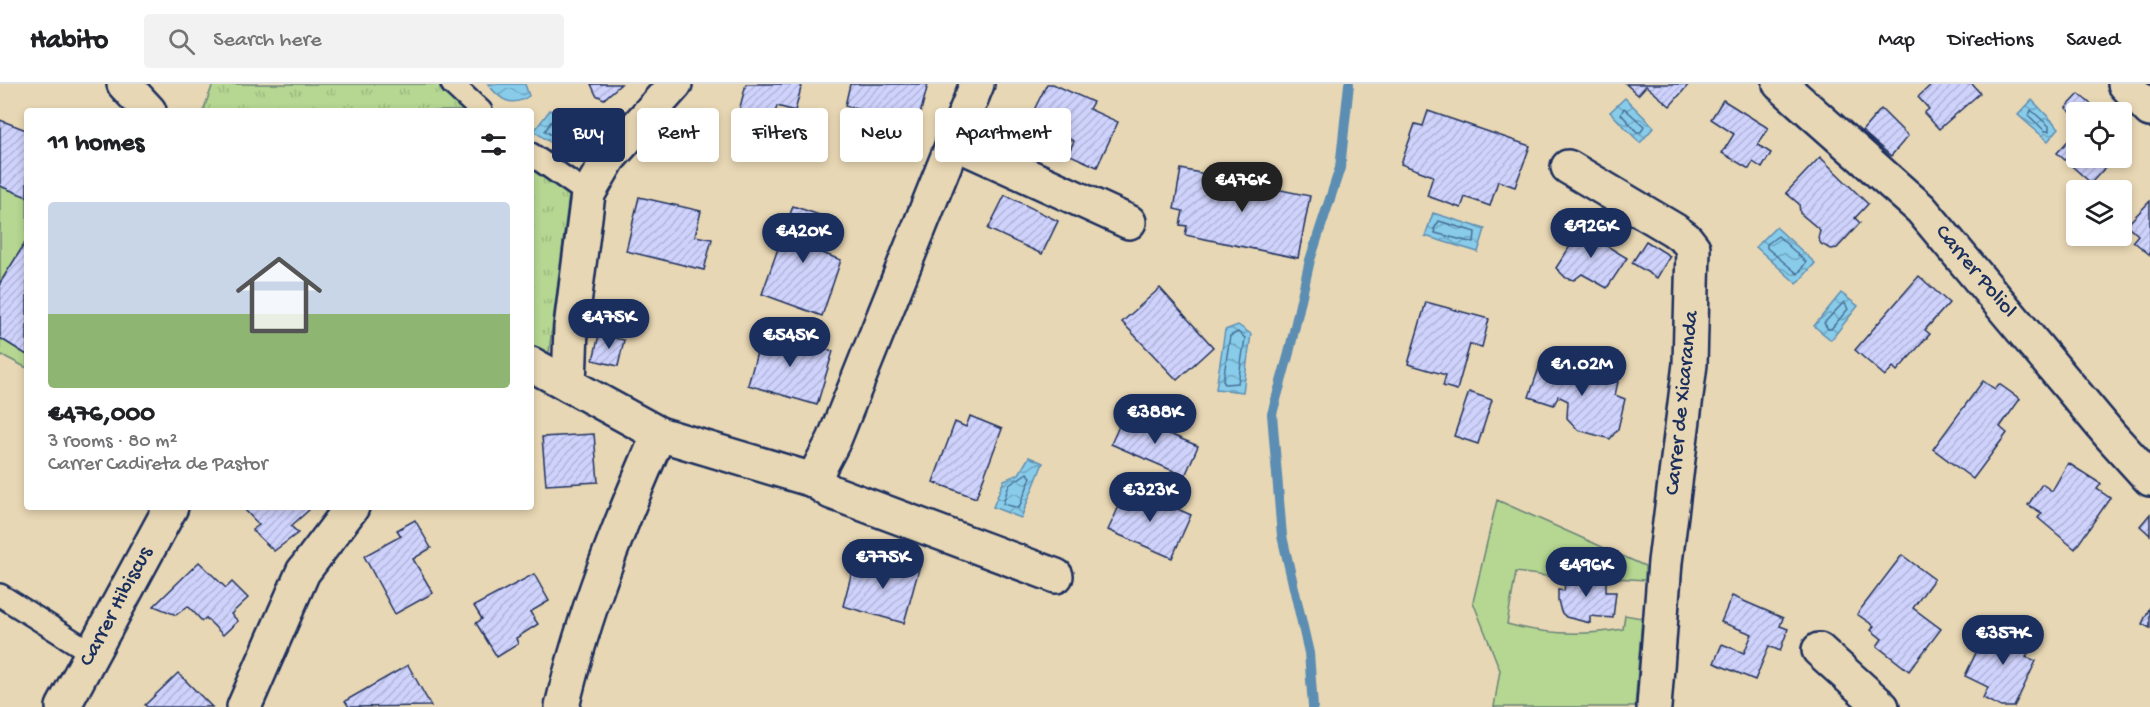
<!DOCTYPE html>
<html lang="en">
<head>
<meta charset="utf-8">
<style>
	:root { --surface:#fff; --page:#f2f2f2; --text:#202124; --muted:#757577; --line:#e0e0e0; --accent:#1b2f5e }
	body { margin:0; font-family:"Gochi Hand",sans-serif; background:var(--page); color:var(--text); height:100vh; display:flex; flex-direction:column; font-size:22px; white-space:nowrap }
	* { box-sizing:border-box; margin:0 }
	p { font-size:20px; color:var(--muted) }
	.icon { flex:none; width:33px; height:33px; fill:none; stroke:currentColor; stroke-width:2; stroke-linecap:round; stroke-linejoin:round }
	.map { position:relative; flex:1; overflow:hidden }
	.panel { position:absolute; left:24px; top:24px; width:510px; height:402px; display:flex; flex-direction:column; background:var(--surface); border-radius:6px; box-shadow:0 3px 9px #0003 }
	.panel>* { flex:none }
	.banner { position:absolute; left:552px; top:24px; width:570px; height:54px; display:flex; gap:12px }
	.tools { position:absolute; left:2066px; top:18px; display:grid; gap:12px }
	.tools a { display:grid; place-items:center; width:66px; height:66px; border-radius:6px; background:var(--surface); box-shadow:0 3px 9px #0003; font-size:30px }
	.price { position:absolute; translate:-50% -51px; padding:0 14px; border-radius:21px; background:var(--accent); color:#fff; font-size:20px; line-height:39px; filter:drop-shadow(0 2px 3px #0008) }
	.price::after { content:''; position:absolute; left:50%; top:36px; width:18px; height:14px; margin-left:-9px; background:inherit; clip-path:polygon(0 0,100% 0,50% 100%) }
	.price.active { background:#222; color:#fff }
	ul { padding:0; list-style:none }
	li { display:grid; align-content:center; gap:12px; height:318px; padding:0 24px }
	li span { display:grid; place-items:center; height:186px; border-radius:6px; color:#555 }
	li>.icon { margin-inline-start:auto }
	span .icon { width:108px; height:108px; fill:#fffc; stroke-width:1 }
	li b { font-size:26px }
	h2 { display:flex; justify-content:space-between; align-items:center; height:72px; padding:0 24px; font-size:26px }
	.pill { padding:0 21px; border-radius:6px; background:var(--surface); box-shadow:0 3px 9px #0003; font-size:21px; line-height:54px }
	.pill.active { background:var(--accent); color:#fff }
	header { display:flex; align-items:center; gap:36px; box-sizing:border-box; height:84px; padding:0 30px; background:var(--surface); border-bottom:2px solid var(--line) }
	header strong { font-size:28px }
	nav { display:flex; gap:33px; margin-inline-start:auto; font-size:21px }
	.search { width:420px; height:54px; background:var(--page); display:flex; align-items:center; gap:15px; box-sizing:border-box; padding:0 21px; border-radius:6px; color:var(--muted); font-size:22px }
	.map>svg:first-child { display:block }
</style>
</head>
<body>
<header>
<strong>Habito</strong>
<div class="search"><svg class="icon" aria-label="search" viewBox="0 0 24 24"><circle cx="10" cy="10" r="6"/><path d="M15 15l6 6"/></svg>Search here</div>
<nav><a>Map</a><a>Directions</a><a>Saved</a></nav>
</header>
<div class="map">
<svg width="2150" height="623" viewBox="0 0 2150 623">
	<defs>
		<pattern id="grass-tufts" width="24" height="20" patternUnits="userSpaceOnUse" patternTransform="scale(1.5)"><rect width="24" height="20" fill="#b5d791"/><path d="M3 7l-1-3M5 7V3M7 7l1-3M15 17l-1-3M17 17v-4M19 17l1-3" fill="none" stroke="#9bb97f"/></pattern>
		<pattern id="water-waves" width="16" height="10" patternUnits="userSpaceOnUse" patternTransform="scale(1.5)"><rect width="16" height="10" fill="#88ccea"/><path d="M0 5q4-4 8 0t8 0" fill="none" stroke="#6ea6c1"/></pattern>
		<pattern id="building-hatch" width="6" height="6" patternUnits="userSpaceOnUse" patternTransform="scale(1.5)"><rect width="6" height="6" fill="#cfd2fb"/><path d="M-1 1l2-2M0 6l6-6M5 7l2-2" fill="none" stroke="#b1b5da"/></pattern>
	</defs>
	<rect width="100%" height="100%" fill="#e8d7b4"/>
	<filter id="ink" filterUnits="userSpaceOnUse"><feTurbulence type="fractalNoise" baseFrequency=".0167" numOctaves="2"/><feDisplacementMap in="SourceGraphic" scale="12" xChannelSelector="R" yChannelSelector="G"/><feConvolveMatrix kernelMatrix="1 2 1 2 8 2 1 2 1" color-interpolation-filters="sRGB"/></filter>
	<g filter="url(#ink)">
		<!-- grass -->
		<g fill="url(#grass-tufts)" stroke="#688378" stroke-width="1.5">
			<path d="M213 0H443L474 27H203Z"/>
			<path d="M531 78 569 111 548 276 531 266Z"/>
		</g>
		<!-- garden -->
		<g fill="#b5d791" stroke="#688378" stroke-width="1.5">
			<path d="M0 102 27 113V156L0 199Z"/>
			<path d="M0 254 27 271V284L0 270Z"/>
			<path d="M1497 416 1645 482V496L1616 494V479L1563 476 1561 494 1516 488 1507 540C1546 551 1582 552 1623 545L1625 531 1642 534 1635 623H1494L1500 586 1473 518Z"/>
		</g>
		<!-- water -->
		<g fill="url(#water-waves)" stroke="#5c8db2" stroke-width="1.5">
			<path d="M488 0H525L529 12C511 24 500 16 488 0Z"/>
			<path d="M1625 14 1654 43 1640 59 1610 28Z"/>
			<path d="M2032 16 2059 44 2048 57 2018 31Z"/>
			<path d="M550 26 587 51 572 73 534 47Z"/>
			<path d="M1433 129 1485 145 1478 168 1425 152Z"/>
			<path d="M1776 143 1815 179 1797 200 1756 163Z"/>
			<path d="M1841 209 1858 222 1831 256 1814 242Z"/>
			<path d="M1238 241 1251 250 1243 308 1216 305 1225 246Z"/>
			<path d="M1029 373 1043 379 1021 434 993 423 1004 396 1019 390Z"/>
		</g>
		<g fill="none" stroke-linecap="round" stroke-linejoin="round">
			<!-- shore -->
			<g stroke="#476e96" stroke-width="1.5">
				<path d="M1624 24 1644 42 1641 48H1637L1621 30Z"/>
				<path d="M2031 26 2049 42V47H2045L2029 32Z"/>
				<path d="M553 35 577 52 572 63 545 47Z"/>
				<path d="M1439 137 1475 148 1474 159 1435 149 1434 145Z"/>
				<path d="M1778 152 1806 178 1798 190 1767 164V160Z"/>
				<path d="M1844 218 1848 225 1831 245H1828L1824 239Z"/>
				<path d="M1238 248 1245 254 1238 299 1225 300 1223 297 1230 252Z"/>
				<path d="M1027 389 1031 393 1019 424 1003 420 1009 401Z"/>
			</g>
			<!-- stream -->
			<path stroke="#5c8db2" stroke-width="10" d="M1313 623 1309 569 1282 452 1272 330 1289 269 1310 176 1340 84 1349 0"/>
		</g>
		<!-- building -->
		<g fill="url(#building-hatch)" stroke="#1b2f5e" stroke-width="1.5">
			<path d="M591 0H621L604 15 596 11Z"/>
			<path d="M746 0H802L795 27 777 22 773 37 739 27Z"/>
			<path d="M850 0H928L915 50 865 37 867 27 845 22Z"/>
			<path d="M1047 0H1053L1093 18 1089 25 1118 38 1097 83 1068 70 1074 57 1029 36Z"/>
			<path d="M1626 0H1689L1670 22 1646 2 1638 11Z"/>
			<path d="M1932 0H1972L1980 9 1939 45 1924 29 1929 25 1918 13Z"/>
			<path d="M2079 10 2100 28H2076V33L2066 24Z"/>
			<path d="M1723 16 1768 44 1758 61 1771 69 1762 84 1753 78 1749 85 1722 69 1734 50 1711 35Z"/>
			<path d="M1881 25 1908 52 1891 72 1862 47Z"/>
			<path d="M1428 27 1530 62 1515 103 1498 97 1490 122 1465 113 1461 124 1427 112 1433 92 1401 80 1415 40 1423 42Z"/>
			<path d="M0 36 26 46 27 43V113L0 102Z"/>
			<path d="M2076 48V74H2114L2091 99 2057 69Z"/>
			<path d="M1820 73 1868 120 1855 134 1860 139 1837 164 1831 165 1821 160 1818 154 1820 146 1800 129 1799 120 1786 109Z"/>
			<path d="M1181 85 1310 112 1298 174 1185 151 1187 142 1180 141 1183 127 1174 125Z"/>
			<path d="M1005 111 1058 137 1042 170 988 145Z"/>
			<path d="M639 113 701 127 695 152 712 155 704 186 626 167Z"/>
			<path d="M2150 117V171L2133 157 2138 151 2127 141Z"/>
			<path d="M793 122 834 136 822 169 841 176 822 232 762 210Z"/>
			<path d="M1587 136 1592 140 1597 156 1627 174 1607 204 1582 190 1574 196 1566 194 1556 184Z"/>
			<path d="M27 156V271L0 254V199Z"/>
			<path d="M1646 157 1670 172 1657 194 1632 179Z"/>
			<path d="M1919 192 1949 219 1925 246 1930 250 1897 287 1893 283 1885 292 1855 266Z"/>
			<path d="M1160 204 1213 263 1177 296 1122 238Z"/>
			<path d="M1426 218 1489 235 1482 263 1470 260 1457 306 1443 302 1446 291 1408 280Z"/>
			<path d="M763 247 833 267 817 321 748 301Z"/>
			<path d="M599 251 624 256 618 282 593 276Z"/>
			<path d="M1574 276 1604 286 1601 293 1618 298 1615 311 1625 315 1618 345 1610 355 1578 346 1567 334 1568 317 1558 312 1554 321 1529 313 1540 281 1570 289Z"/>
			<path d="M1983 297 1995 305 1999 300 2020 315 2000 343 2007 349 1973 395 1933 365Z"/>
			<path d="M1469 308 1492 316 1478 360 1454 352Z"/>
			<path d="M1124 331 1198 362 1185 392 1111 360Z"/>
			<path d="M970 332 1002 345 976 414 933 398 955 338 966 343Z"/>
			<path d="M594 350 598 398 546 401 542 353Z"/>
			<path d="M2068 379 2101 400 2097 405 2110 414 2075 465 2038 434 2042 429 2028 421 2042 400 2052 407Z"/>
			<path d="M1128 403 1191 431 1172 474 1108 446Z"/>
			<path d="M247 423H306L309 426 291 442 298 449 274 467 252 446 259 441 244 425Z"/>
			<path d="M2150 430V451L2140 442Z"/>
			<path d="M415 436 431 464 413 475 433 509 395 530 364 472 401 452 397 446Z"/>
			<path d="M1902 471 1934 495 1913 524 1941 545 1909 587 1877 562 1882 555 1871 546 1874 542 1857 530Z"/>
			<path d="M895 474 920 481 904 539 843 522 854 480 891 490Z"/>
			<path d="M199 478 226 504 232 498 248 514 231 530 238 537 223 551 206 534 202 537 188 522 176 531 154 522Z"/>
			<path d="M534 490 549 517 530 528 538 540 516 554 518 560 497 573 476 539 482 535 474 522Z"/>
			<path d="M1566 491 1606 493V508H1616L1613 534 1590 532V539L1566 533 1561 528 1558 516V506L1564 507Z"/>
			<path d="M1732 512 1783 534 1780 542 1788 545 1780 567 1769 562 1755 596 1714 579 1722 560 1744 569 1752 550 1721 538Z"/>
			<path d="M2150 523V544L2142 540Z"/>
			<path d="M2005 539 2036 554 2026 573 2036 577 2014 623H2001L1983 614 1988 603 1965 592 1984 552 1996 558Z"/>
			<path d="M408 581 431 622 349 623 345 617Z"/>
			<path d="M178 589 212 623H147L145 621Z"/>
		</g>
		<g fill="none" stroke-linecap="round" stroke-linejoin="round">
			<defs>
				<g id="lane">
					<path d="M452 0 481 27"/>
					<path d="M531 70 588 110"/>
					<path d="M0 511 92 569"/>
				</g>
				<g id="street">
					<path d="M124 0 149 27"/>
					<path d="M1780 0 1921 125 2110 351 2150 395"/>
					<path d="M2125 0 2150 26"/>
					<path d="M953 58 1129 138"/>
					<path d="M1568 83 1674 146 1686 155 1693 164 1690 280 1665 478 1654 623"/>
					<path d="M531 280 659 350 813 396 834 356 977 0"/>
					<path d="M569 301 571 243 588 110 609 74 675 0"/>
					<path d="M813 396 831 408 1056 492"/>
					<path d="M1819 566 1882 623"/>
					<path d="M63 623 171 423"/>
					<path d="M244 623 303 488 352 423"/>
					<path d="M562 623C584 528 620 439 659 350"/>
				</g>
			</defs>
			<!-- lane casing -->
			<use href="#lane" stroke="#1b2f5e" stroke-width="26"/>
			<!-- street casing -->
			<use href="#street" stroke="#1b2f5e" stroke-width="38"/>
			<!-- lane -->
			<use href="#lane" stroke="#e8d7b4" stroke-width="21"/>
			<!-- street -->
			<use href="#street" stroke="#e8d7b4" stroke-width="33"/>
		</g>
	</g>
	<g text-anchor="middle" dominant-baseline="central" stroke-width="4.5" stroke-linejoin="round" paint-order="stroke">
		<!-- street labels -->
		<g font-size="22" fill="#1b2f5e" stroke="#e8d7b4">
			<text transform="translate(1975 188) rotate(50)">Carrer Poliol</text>
			<text transform="translate(1683 319) rotate(-84)">Carrer de Xicaranda</text>
			<text transform="translate(117 523) rotate(-62)">Carrer Hibiscus</text>
		</g>
	</g>
</svg>
<div class="tools">
<a><svg class="icon" aria-label="locate" viewBox="0 0 24 24"><circle cx="12" cy="12" r="6"/><path d="M12 2v4M12 18v4M2 12h4M18 12h4"/></svg></a>
<a><svg class="icon" aria-label="layers" viewBox="0 0 24 24"><path d="M12 4l9 5-9 5-9-5zM3 14l9 5 9-5"/></svg></a>
</div>
<b class="price active" style="left:1242px;top:129px">€476K</b>
<b class="price" style="left:1591px;top:175px">€926K</b>
<b class="price" style="left:803px;top:180px">€420K</b>
<b class="price" style="left:609px;top:266px">€475K</b>
<b class="price" style="left:790px;top:284px">€545K</b>
<b class="price" style="left:1582px;top:313px">€1.02M</b>
<b class="price" style="left:1155px;top:361px">€388K</b>
<b class="price" style="left:1150px;top:439px">€323K</b>
<b class="price" style="left:883px;top:506px">€775K</b>
<b class="price" style="left:1586px;top:514px">€496K</b>
<b class="price" style="left:2003px;top:582px">€357K</b>
<div class="banner">
<a class="pill active">Buy</a>
<a class="pill">Rent</a>
<a class="pill">Filters</a>
<a class="pill">New</a>
<a class="pill">Apartment</a>
</div>
<section class="panel">
<h2>11 homes<svg class="icon" aria-label="filters" viewBox="0 0 24 24"><path d="M4 7h16M4 17h16"/><circle cx="9" cy="7" r="2"/><circle cx="15" cy="17" r="2"/></svg></h2>
<ul>
<li><span style="background:linear-gradient(#c9d6e8 60%,#8fb573 0)"><svg class="icon" aria-label="home" viewBox="0 0 24 24"><path d="M3 11l9-7 9 7M6 9v11h12V9"/></svg></span><div><b>€476,000</b><p>3 rooms · 80 m²</p><p>Carrer Cadireta de Pastor</p></div></li>
</ul>
</section>
</div>
</body>
</html>
